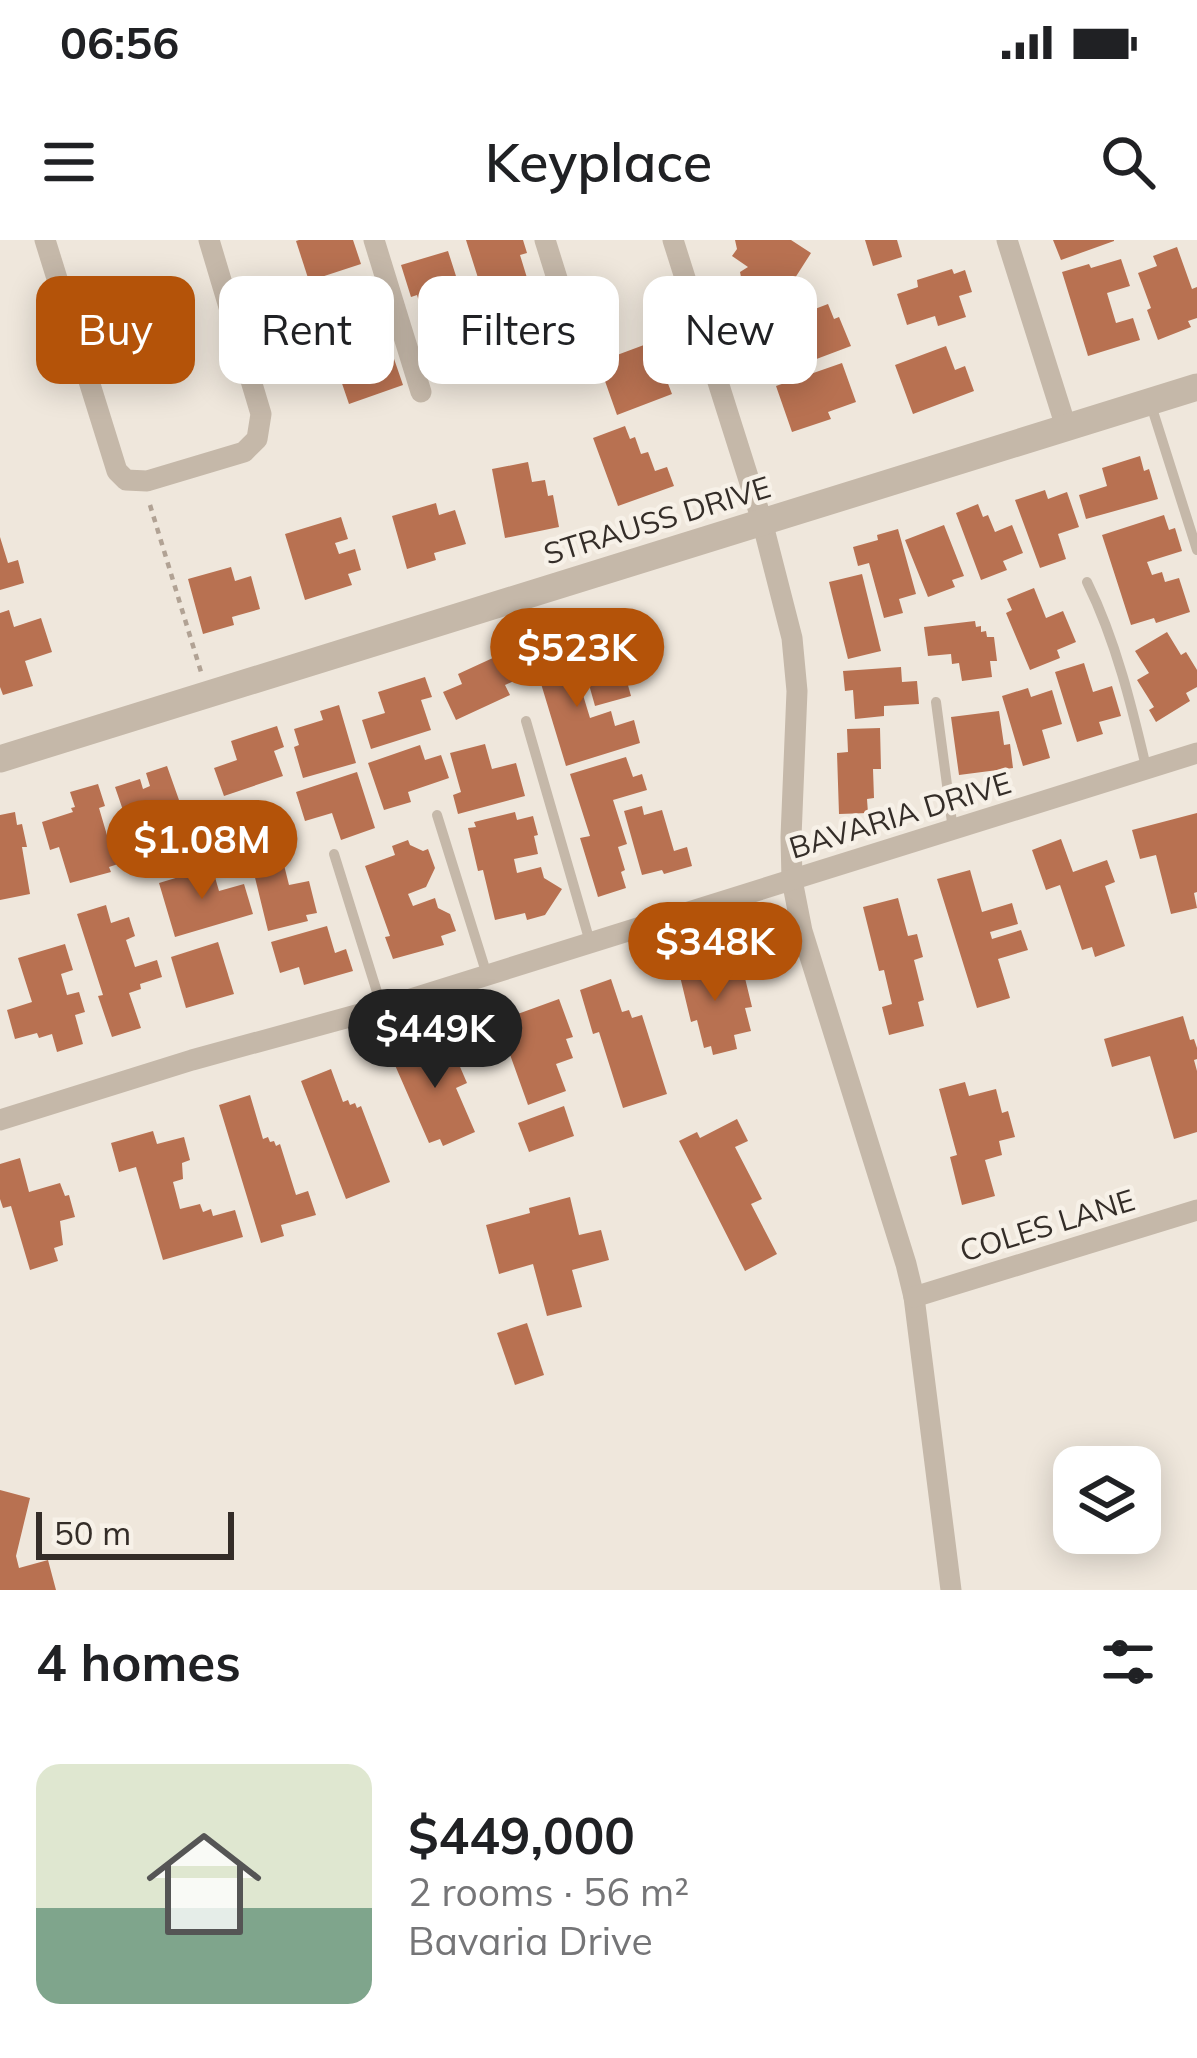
<!DOCTYPE html>
<html lang="en">
<head>
<meta charset="utf-8">
<style>
	:root { --surface:#fff; --page:#f2f2f2; --text:#202124; --muted:#757577; --line:#e0e0e0; --accent:#b45309 }
	body { margin:0; font-family:Mulish,sans-serif; background:var(--page); color:var(--text); height:100vh; display:flex; flex-direction:column; font-size:45px; white-space:nowrap }
	* { box-sizing:border-box; margin:0 }
	p { font-size:39px; color:var(--muted) }
	.icon { flex:none; width:66px; height:66px; fill:none; stroke:currentColor; stroke-width:2; stroke-linecap:round; stroke-linejoin:round }
	.map { position:relative; height:1350px; overflow:hidden }
	.sheet { display:flex; flex-direction:column; background:var(--surface); flex:1 }
	.sheet>* { flex:none }
	.top-card { position:absolute; left:36px; top:36px; width:1125px; height:108px; display:flex; gap:24px }
	.fabs { position:absolute; left:1053px; top:1206px; display:grid; gap:24px }
	.fabs a { display:grid; place-items:center; width:108px; height:108px; border-radius:24px; background:var(--surface); box-shadow:0 6px 30px #0003; font-size:60px }
	.scale { position:absolute; left:36px; bottom:30px; width:198px; box-sizing:border-box; padding-left:12px; border:6px solid #342d28; border-top:0; font-size:33px; line-height:42px; white-space:nowrap; color:#342d28; -webkit-text-stroke:9px #f7f1e8; paint-order:stroke }
	.price { position:absolute; translate:-50% -102px; padding:0 27px; border-radius:42px; background:var(--accent); color:#fff; font-size:39px; line-height:78px; filter:drop-shadow(0 3px 6px #0008) }
	.price::after { content:''; position:absolute; left:50%; top:72px; width:36px; height:27px; margin-left:-18px; background:inherit; clip-path:polygon(0 0,100% 0,50% 100%) }
	.price.on { background:#222; color:#fff }
	ul { padding:0; list-style:none }
	li { display:flex; align-items:center; gap:36px; height:300px; padding:0 36px }
	li+li { border-top:3px solid var(--line) }
	li span { display:grid; place-items:center; flex:none; width:336px; height:240px; border-radius:24px; color:#555 }
	li>.icon { margin-inline-start:auto }
	span .icon { width:144px; height:144px; fill:#fffc; stroke-width:1 }
	li b { font-size:51px }
	h2 { display:flex; justify-content:space-between; align-items:center; height:144px; padding:0 36px; font-size:51px }
	.chip { padding:0 42px; border-radius:24px; background:var(--surface); box-shadow:0 6px 30px #0003; font-size:42px; line-height:108px }
	.chip.on { background:var(--accent); color:#fff }
	.status { display:flex; justify-content:space-between; align-items:center; height:84px; padding:0 60px; background:var(--surface); direction:ltr }
	.status svg { height:33px; fill:currentColor }
	header { display:flex; justify-content:space-between; align-items:center; height:156px; padding:0 36px; background:var(--surface); font-size:54px; font-weight:600 }
	.map>svg:first-child { display:block }
</style>
</head>
<body>
<div class="status"><b>06:56</b><svg viewBox="0 0 49 12"><path d="M0 12V9h3v3zM5 12V6h3v6zM10 12V3h3v9zM15 12V0h3v12zM26 1h20v11H26zM47 4h2v5h-2z"/></svg></div>
<header><svg class="icon" aria-label="menu" viewBox="0 0 24 24"><path d="M4 6h16M4 12h16M4 18h16"/></svg>Keyplace<svg class="icon" aria-label="search" viewBox="0 0 24 24"><circle cx="10" cy="10" r="6"/><path d="M15 15l6 6"/></svg></header>
<div class="map">
<svg width="1197" height="1350" viewBox="0 0 1197 1350">
	<rect width="100%" height="100%" fill="#efe7dc"/>
	<!-- building -->
	<g fill="#b87151">
		<path d="M299 0H353L361 24 309 41 296 1Z"/>
		<path d="M466 0H523L527 13 520 15 535 64 543 61 553 91 501 107 489 68 497 65 489 38 479 41Z"/>
		<path d="M735 0H791L811 13 788 49 745 58 740 32 748 27 732 16 737 9Z"/>
		<path d="M865 0H897L902 17 873 26Z"/>
		<path d="M1053 0H1114V1L1061 20Z"/>
		<path d="M1177 7 1192 49 1197 47V78L1188 81 1191 87 1158 100 1147 70 1151 68 1138 33 1157 26 1153 16Z"/>
		<path d="M448 11 456 36 450 37 458 66 464 65 475 104 430 118 421 89 427 87 417 55 411 57 401 25Z"/>
		<path d="M1121 19 1130 46 1107 53 1116 83 1133 78 1140 100 1088 116 1062 32 1089 24 1091 28Z"/>
		<path d="M952 29 954 34 965 30 972 52 959 56 966 77 938 86 935 76 907 85 897 54 918 47 917 40Z"/>
		<path d="M365 37 376 69 366 73 381 117 392 113 403 145 349 164 335 123 343 120 334 95 328 98 313 54Z"/>
		<path d="M828 64 834 79 839 77 851 106 774 135 757 91Z"/>
		<path d="M652 102 672 154 617 175 600 127 611 123 609 118Z"/>
		<path d="M946 106 955 130 965 126 974 151 913 174 895 125Z"/>
		<path d="M842 123 856 162 828 172 831 179 792 192 776 146Z"/>
		<path d="M625 186 630 199 635 197 641 214 648 212 655 231 667 227 674 246 618 266 593 198Z"/>
		<path d="M1140 216 1144 231 1149 229 1158 259 1086 279 1079 255 1107 246 1102 228Z"/>
		<path d="M528 222 532 242 545 240 548 256 553 255 559 287 505 298 492 229Z"/>
		<path d="M1045 250 1048 259 1067 252 1079 287 1058 294 1066 319 1040 328 1015 260Z"/>
		<path d="M436 263 439 275 455 270 466 304 434 313 436 320 407 329 392 276Z"/>
		<path d="M978 264 983 277 988 275 995 292 1012 285 1023 313 1003 321 1007 330 981 340 956 273Z"/>
		<path d="M1164 275 1169 290 1175 288 1182 311 1147 322 1152 335 1162 332 1165 342 1179 338 1190 372 1156 383 1154 378 1131 385 1102 295Z"/>
		<path d="M341 277 348 299 335 303 339 314 355 309 361 330 348 334 352 345 305 360 285 294Z"/>
		<path d="M944 285 964 336 952 340 955 347 928 357 905 300Z"/>
		<path d="M898 289 916 354 899 359 903 373 884 378 869 323 858 326 853 307 878 300 877 295Z"/>
		<path d="M0 297 8 323 18 320 24 343 0 350Z"/>
		<path d="M231 327 235 341 251 336 260 369 232 377 234 385 203 394 188 339Z"/>
		<path d="M862 334 881 411 848 419 829 342Z"/>
		<path d="M1034 348 1046 378 1063 371 1076 402 1057 410 1060 418 1030 430 1006 373 1012 370 1007 359Z"/>
		<path d="M9 370 14 387 41 378 52 412 25 421 33 446 3 455 0 447V373Z"/>
		<path d="M975 381 976 387 981 386V392L986 391 987 397H994L997 421H990L992 437 962 441 959 423 952 424 951 414 928 416 924 387Z"/>
		<path d="M613 392 631 456 595 466 577 402Z"/>
		<path d="M1167 392 1181 415 1186 412 1197 430V447L1186 453 1190 461 1156 482 1149 470 1154 467 1137 440 1149 433 1135 411Z"/>
		<path d="M566 399 590 478 611 471 615 486 634 480 640 503 566 526 532 414 542 411 540 407Z"/>
		<path d="M508 411 511 417 520 413 529 434 505 445 510 455 456 480 443 452 462 444 458 434Z"/>
		<path d="M1084 423 1093 452 1112 446 1121 476 1099 482 1103 494 1077 502 1055 432Z"/>
		<path d="M901 427 902 442 917 441 919 464 884 466V476L855 479 853 450 845 451 843 431Z"/>
		<path d="M425 437 432 457 421 460 431 490 371 509 362 480 385 473 378 452Z"/>
		<path d="M1028 448 1031 457 1052 450 1062 484 1042 490 1050 518 1023 526 1002 456Z"/>
		<path d="M339 465 356 523 303 538 294 507 299 505 294 489 323 480 320 471Z"/>
		<path d="M999 471 1004 505 1010 504 1013 528 959 535 951 477Z"/>
		<path d="M277 486 284 507 274 511 283 536 224 556 214 528 237 520 231 501Z"/>
		<path d="M880 488 881 529H873L874 558 867 559 868 573 839 574 837 513 848 512 847 489Z"/>
		<path d="M485 504 492 529 516 523 525 556 458 574 453 555 461 552 450 513Z"/>
		<path d="M420 505 425 520 441 515 449 538 408 552 411 562 384 570 368 523Z"/>
		<path d="M626 517 633 537 642 534 647 550 613 560 627 604 618 607 625 630 621 632 626 648 598 657 580 598 590 596 570 534Z"/>
		<path d="M167 526 179 560 172 562 182 592 136 608 115 547 140 539 143 549 150 546 146 533Z"/>
		<path d="M357 532 375 588 341 600 332 573 305 581 296 552Z"/>
		<path d="M98 544 105 566 99 568 109 602 117 600 124 622 109 627 111 632 70 643 59 607 50 610 42 582 73 572 71 568 75 567 70 552Z"/>
		<path d="M267 562 270 575 285 572 293 602 279 605 289 645 309 641 317 673 306 675 308 681 268 691 250 617 244 618 235 583 241 582 238 569Z"/>
		<path d="M642 566 644 575 662 570 674 611 687 607 692 626 664 634 662 630 642 635 624 571Z"/>
		<path d="M15 572 17 585 22 584 27 607H22L30 654 0 660V575Z"/>
		<path d="M515 572 517 580 533 576 538 595 534 596 538 614 514 619 517 633 541 627 544 638 562 649 545 675 527 680 525 673 495 680 483 630 478 631 468 588 476 587 474 582Z"/>
		<path d="M1197 573V652L1194 653 1197 668 1171 674 1156 615 1140 619 1132 590Z"/>
		<path d="M1061 599 1073 632 1107 620 1115 642 1105 646 1125 706 1095 717 1092 707 1082 710 1060 645 1046 650 1032 610Z"/>
		<path d="M408 600 410 605 423 611 428 609 435 628 426 647 408 654 413 666 435 658 438 668 450 674 456 691 441 696 444 705 393 719 385 697 390 696 365 626 395 615 392 606Z"/>
		<path d="M212 627 219 651 244 644 253 674 175 697 159 643Z"/>
		<path d="M970 630 982 672 1012 663 1018 684 990 692 992 699 1021 690 1028 710 998 719 1010 758 977 768 937 639Z"/>
		<path d="M898 658 908 696 917 694 923 717 914 720 924 760 918 762 924 786 889 795 882 767 892 764 884 730 879 731 863 667Z"/>
		<path d="M106 665 111 683 129 677 135 696 126 700 135 727 157 720 162 737 140 744 141 749 129 753 141 788 112 797 98 756 103 755 77 674Z"/>
		<path d="M327 686 335 713 346 709 353 731 304 745 299 727 280 733 271 702Z"/>
		<path d="M218 702 234 754 186 768 171 717Z"/>
		<path d="M65 704 73 730 61 734 67 755 79 752 85 772 75 775 83 804 57 812 52 794 39 798 37 793 15 799 7 770 32 762 18 718Z"/>
		<path d="M711 716 717 740 744 734 752 767 745 768 751 791 734 795 737 809 713 815 711 806 704 808 697 780 691 782 677 724Z"/>
		<path d="M611 739 622 772 629 770 632 778 642 775 667 854 623 868 599 792 593 794 580 750Z"/>
		<path d="M559 759 573 797 566 799 573 818 556 824 566 851 528 865 508 809 496 813 485 786Z"/>
		<path d="M1183 776 1190 800 1194 799 1197 808V819L1194 820 1197 831V892L1174 899 1150 816 1112 827 1104 799Z"/>
		<path d="M448 799 467 843 456 848 475 892 443 906 440 899 429 903 391 816 417 804 420 811Z"/>
		<path d="M331 829 343 862 348 860 350 865 355 863 357 868 361 866 390 942 346 959 301 841Z"/>
		<path d="M965 842 969 856 996 849 1002 873 1008 871 1015 897 999 901 1002 915 985 920 995 956 962 965 950 917 957 915 939 849Z"/>
		<path d="M250 855 263 899 268 897 270 902 274 901 276 906 280 904 296 955 308 951 316 975 281 985 284 996 261 1003 219 865Z"/>
		<path d="M564 866 574 896 529 912 518 883Z"/>
		<path d="M737 879 748 901 735 907 762 959 751 964 777 1014 745 1031 679 901 697 892 700 898Z"/>
		<path d="M153 891 157 904 184 897 190 920 182 923 183 939 173 942 180 969 200 964 203 972 211 969 213 976 235 970 243 997 163 1020 136 927 119 932 111 903Z"/>
		<path d="M20 918 29 952 60 943 65 956 69 955 75 977 60 981 63 1005 54 1008 58 1021 30 1030 11 966 3 968 0 959V924Z"/>
		<path d="M570 957 579 995 601 990 609 1020 572 1030 582 1067 547 1076 533 1024 499 1034 486 985 530 973 529 968Z"/>
		<path d="M527 1083 544 1135 515 1145 497 1093Z"/>
		<path d="M0 1250 30 1258 16 1316 19 1328 48 1320 56 1350H0Z"/>
	</g>
	<g fill="none" stroke-linecap="round" stroke-linejoin="round">
		<!-- path -->
		<path stroke="#b1a294" stroke-width="4.5" stroke-dasharray="6 6" stroke-linecap="butt" d="M150 265 201 432"/>
		<!-- service -->
		<g stroke="#c5b8a9" stroke-width="10">
			<path d="M1151 165 1197 310"/>
			<path d="M1087 342C1116 401 1132 467 1147 531"/>
			<path d="M936 462 953 590"/>
			<path d="M526 481 590 702"/>
			<path d="M437 575 487 735"/>
			<path d="M334 614 382 768"/>
		</g>
		<!-- minor -->
		<g stroke="#c5b8a9" stroke-width="21">
			<path d="M45 0 117 231 126 240 147 241 244 212 257 199 261 174 209 0"/>
			<path d="M374 0 421 152"/>
			<path d="M545 0 575 96"/>
			<path d="M673 0 762 281 792 398 797 451 791 597 792 640 802 691 906 1024 914 1057 951 1350"/>
			<path d="M1007 0 1066 187"/>
			<path d="M0 880 192 820 382 768 1197 513"/>
			<path d="M914 1057 1197 970"/>
		</g>
		<!-- tertiary -->
		<path stroke="#c5b8a9" stroke-width="27" d="M0 519 1197 147"/>
	</g>
	<g text-anchor="middle" dominant-baseline="central" stroke-width="9" stroke-linejoin="round" paint-order="stroke">
		<!-- street labels -->
		<g font-size="30" fill="#342d28" stroke="#f7f1e8">
			<text transform="translate(657 280) rotate(-17)">STRAUSS DRIVE</text>
			<text transform="translate(900 575) rotate(-17)">BAVARIA DRIVE</text>
			<text transform="translate(1047 985) rotate(-17)">COLES LANE</text>
		</g>
	</g>
</svg>
<div class="fabs">
<a><svg class="icon" aria-label="layers" viewBox="0 0 24 24"><path d="M12 4l9 5-9 5-9-5zM3 14l9 5 9-5"/></svg></a>
</div>
<div class="scale">50 m</div>
<b class="price" style="left:577px;top:470px">$523K</b>
<b class="price" style="left:202px;top:662px">$1.08M</b>
<b class="price" style="left:715px;top:764px">$348K</b>
<b class="price on" style="left:435px;top:851px">$449K</b>
<div class="top-card">
<a class="chip on">Buy</a>
<a class="chip">Rent</a>
<a class="chip">Filters</a>
<a class="chip">New</a>
</div>
</div>
<section class="sheet">
<h2>4 homes<svg class="icon" aria-label="filters" viewBox="0 0 24 24"><path d="M4 7h16M4 17h16"/><circle cx="9" cy="7" r="2"/><circle cx="15" cy="17" r="2"/></svg></h2>
<ul>
<li><span style="background:linear-gradient(#dfe7d0 60%,#7fa58c 0)"><svg class="icon" aria-label="home" viewBox="0 0 24 24"><path d="M3 11l9-7 9 7M6 9v11h12V9"/></svg></span><div><b>$449,000</b><p>2 rooms · 56 m²</p><p>Bavaria Drive</p></div></li>
</ul>
</section>
</body>
</html>
